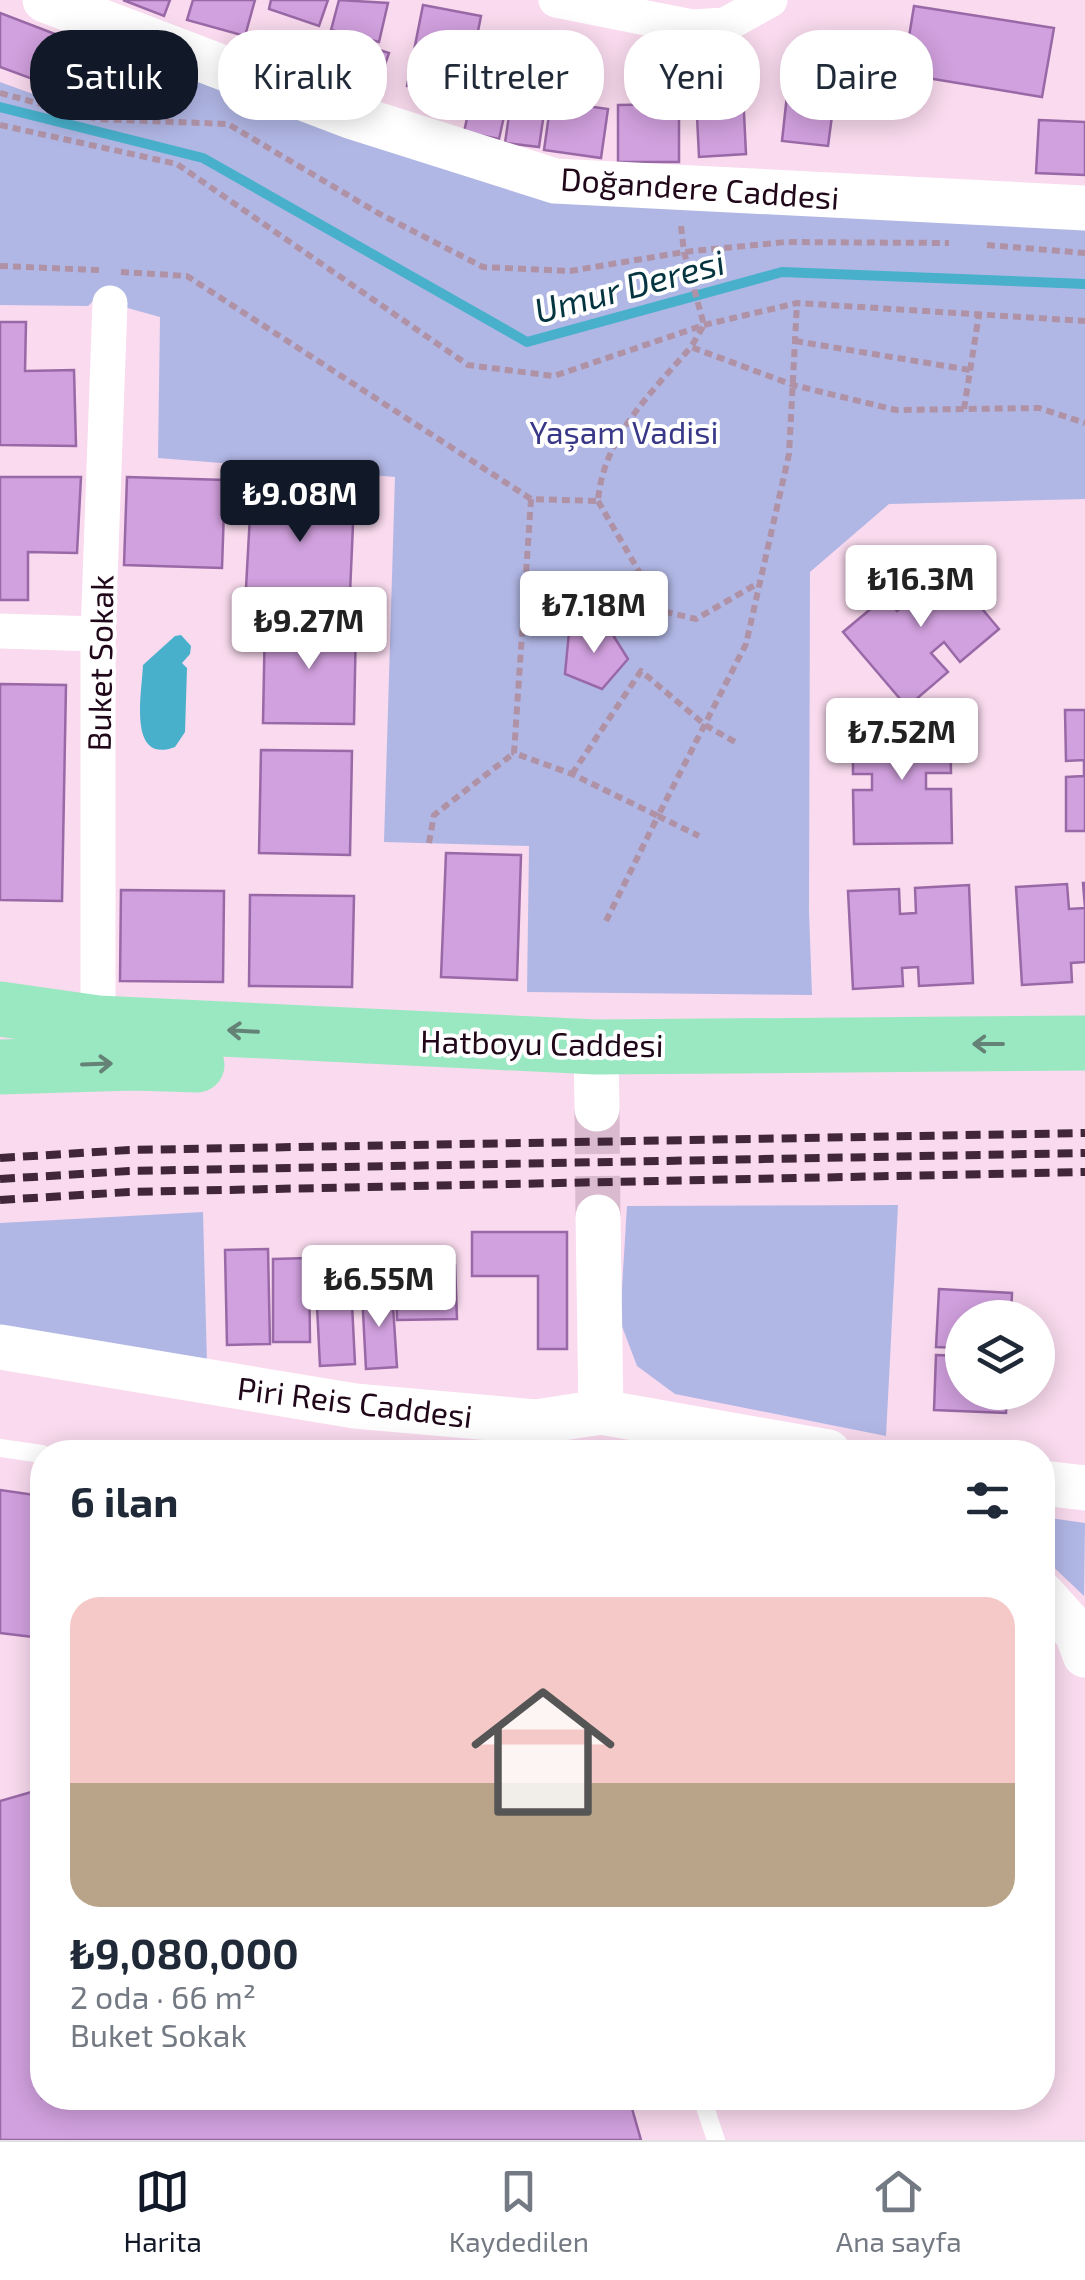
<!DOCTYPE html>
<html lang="tr">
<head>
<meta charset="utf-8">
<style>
	:root { --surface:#fff; --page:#f6f6f7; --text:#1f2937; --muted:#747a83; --line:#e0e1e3; --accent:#111827 }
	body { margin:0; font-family:"Exo 2",sans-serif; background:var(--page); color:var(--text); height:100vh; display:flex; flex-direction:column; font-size:38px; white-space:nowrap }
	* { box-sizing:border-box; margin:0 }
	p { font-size:32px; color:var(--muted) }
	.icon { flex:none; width:55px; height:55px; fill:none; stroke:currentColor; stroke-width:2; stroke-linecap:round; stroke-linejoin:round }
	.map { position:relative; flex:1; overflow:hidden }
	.drawer { position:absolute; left:30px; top:1440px; width:1025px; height:670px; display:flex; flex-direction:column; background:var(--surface); border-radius:40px; box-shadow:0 5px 25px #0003 }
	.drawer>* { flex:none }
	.top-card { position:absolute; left:30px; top:30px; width:1025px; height:90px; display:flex; gap:20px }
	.tools { position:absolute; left:945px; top:1300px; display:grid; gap:20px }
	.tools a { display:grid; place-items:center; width:110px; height:110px; border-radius:50%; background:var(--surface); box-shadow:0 5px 25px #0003; font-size:50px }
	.price { position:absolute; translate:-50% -85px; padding:0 22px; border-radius:10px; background:#fff; color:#222; font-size:32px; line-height:65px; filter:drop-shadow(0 2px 5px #0008) }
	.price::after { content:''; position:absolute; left:50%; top:60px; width:30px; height:22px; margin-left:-15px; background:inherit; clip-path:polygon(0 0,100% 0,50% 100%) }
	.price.active { background:var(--accent); color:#fff }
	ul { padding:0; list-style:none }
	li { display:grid; align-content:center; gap:20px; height:530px; padding:0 40px }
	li+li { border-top:2px solid var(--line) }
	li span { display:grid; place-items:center; height:310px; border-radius:30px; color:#555 }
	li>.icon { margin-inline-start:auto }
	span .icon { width:180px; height:180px; fill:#fffc; stroke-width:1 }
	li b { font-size:42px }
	h2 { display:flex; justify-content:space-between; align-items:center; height:120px; padding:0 40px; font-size:42px }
	.tag { padding:0 35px; border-radius:40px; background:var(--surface); box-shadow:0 5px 25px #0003; font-size:35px; line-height:90px }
	.tag.active { background:var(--accent); color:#fff }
	.menu { display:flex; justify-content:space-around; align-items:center; height:140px; border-top:2px solid var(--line); background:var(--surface); font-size:28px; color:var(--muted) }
	.menu a { display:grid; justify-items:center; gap:5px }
	.menu .active { color:var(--accent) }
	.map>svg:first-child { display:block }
</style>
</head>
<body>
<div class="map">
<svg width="1085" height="2140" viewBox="0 0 1085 2140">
	<rect width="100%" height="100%" fill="#f9daee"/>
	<!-- green -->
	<g fill="#b1b7e5">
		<path d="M123 51 553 192 1085 224V499L889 504 810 572 809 911 812 995 527 992 529 846 384 842 395 477 158 458 160 317 95 299 88 306 0 305V82L44 98 109 107Z"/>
		<path d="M898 1205 886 1436 675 1394 637 1366 620 1321 627 1206Z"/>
		<path d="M203 1212 207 1364 0 1329V1223Z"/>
		<path d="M1043 1517 1085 1523 1084 1596 1043 1557Z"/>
	</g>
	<!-- water -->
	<path fill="#49b0cc" d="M181 635 191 646 190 654 182 663 187 668 185 732 175 747C127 765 142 692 143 665L175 636Z"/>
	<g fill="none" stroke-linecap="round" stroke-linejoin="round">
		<!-- stream -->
		<path stroke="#49b0cc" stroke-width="10" d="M0 107 203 158 527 342 782 272 1085 284"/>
	</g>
	<!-- building -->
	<g fill="#d1a0de" stroke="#9968a6" stroke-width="2.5">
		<path d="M123 0H170L164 16Z"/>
		<path d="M193 0H255L245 36 187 20Z"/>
		<path d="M271 0H328L319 26 269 9Z"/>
		<path d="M339 0 388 3 379 42 331 30Z"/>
		<path d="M423 5 481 16 465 97 407 86Z"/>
		<path d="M914 6 1054 28 1042 97 903 74Z"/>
		<path d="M0 13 55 34 38 81 0 67Z"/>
		<path d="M330 34 389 53 374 96 316 78Z"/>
		<path d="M62 40 105 56 90 95 47 78Z"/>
		<path d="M477 73 512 80 499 139 464 132Z"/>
		<path d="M743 93 746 154 699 157 696 96Z"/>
		<path d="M512 95 546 99 539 147 505 143Z"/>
		<path d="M787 95 834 101 828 146 782 141Z"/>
		<path d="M551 101 608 109 601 158 544 150Z"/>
		<path d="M679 104V162H618V105Z"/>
		<path d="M1039 120 1085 122V175L1036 173Z"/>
		<path d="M0 322H26L25 371 74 370 76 446 0 445Z"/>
		<path d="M0 477H81L77 553 28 552V600H0Z"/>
		<path d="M127 477 225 480 222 568 124 565Z"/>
		<path d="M251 497 354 502 350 593 246 588Z"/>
		<path d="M936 554 999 629 960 662 944 642 931 653 948 672 907 707 843 632 885 597 897 611 909 601 898 587Z"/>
		<path d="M265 619 356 621 354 724 263 723Z"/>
		<path d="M606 624 628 659 602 689 565 674 569 632Z"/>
		<path d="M0 684 66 685 62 901 0 900Z"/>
		<path d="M1065 710H1085V831H1066V777L1084 776V760L1066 761Z"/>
		<path d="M950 721 951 773H926V789H951L952 843 854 844 853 790H872V774H853V724Z"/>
		<path d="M261 750 352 751 350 855 259 853Z"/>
		<path d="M446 853 521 855 517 980 441 977Z"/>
		<path d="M1083 883H1085V962L1071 963 1072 982 1022 985 1016 887 1067 884 1069 909 1085 908Z"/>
		<path d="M969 885 973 983 919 986 918 967 902 968 903 986 853 989 848 891 899 889 900 914 916 913 915 888Z"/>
		<path d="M121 890 224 891 223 982 120 981Z"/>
		<path d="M250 895 354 896 352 987 249 986Z"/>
		<path d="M472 1232H567V1349H538V1276H472Z"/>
		<path d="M268 1249 270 1344 227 1345 225 1250Z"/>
		<path d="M309 1258 310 1342H273V1259Z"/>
		<path d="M350 1264 355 1364 320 1366 315 1266Z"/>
		<path d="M455 1265 457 1319 397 1320 396 1267Z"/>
		<path d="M939 1289 1012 1293 1011 1318H962V1348L936 1347Z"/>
		<path d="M392 1291 397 1367 366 1369 362 1293Z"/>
		<path d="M936 1355 962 1356V1392H1007L1006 1413 934 1410Z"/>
		<path d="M0 1490 42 1496V1638L0 1633Z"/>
		<path d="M42 1789V2098H629L641 2140H0V1801Z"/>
	</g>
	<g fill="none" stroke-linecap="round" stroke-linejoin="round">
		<!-- tertiary-tunnel -->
		<path stroke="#d9bace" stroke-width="45" stroke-dasharray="45 22" stroke-linecap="butt" d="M597 1109 598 1217"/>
		<!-- path -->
		<g stroke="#af92a6" stroke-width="6" stroke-dasharray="8 5" stroke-linecap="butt">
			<path d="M0 93 97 119 228 124 378 213 483 267 570 271 684 252 785 242 949 243"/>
			<path d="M0 125 177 164 468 365 554 376 704 325 797 303 1085 321"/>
			<path d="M681 226 684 252 704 325 691 347"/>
			<path d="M987 245 1085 253"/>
			<path d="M0 266 99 270"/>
			<path d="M121 272 187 276 531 499 598 501C603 438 651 393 691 347L793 385 896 410 1039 408 1085 423"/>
			<path d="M795 341 970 370"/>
			<path d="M964 409 979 314"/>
			<path d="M531 499 514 753 572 774 658 816 746 644 789 454 797 303"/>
			<path d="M598 501 662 611 696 619 760 582"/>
			<path d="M572 774 641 671 705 725 735 742"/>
			<path d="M429 843 434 815 514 753"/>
			<path d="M606 921 658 816 699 836"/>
		</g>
		<!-- service -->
		<g stroke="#fff" stroke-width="18">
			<path d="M0 1448 42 1454"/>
			<path d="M702 2098 716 2140"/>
		</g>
		<!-- minor -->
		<g stroke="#fff" stroke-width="35">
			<path d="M556 0 692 27 725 25 770 0"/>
			<path d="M0 631 98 634"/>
			<path d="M98 1023V634L110 303"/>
		</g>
		<!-- tertiary -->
		<g stroke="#fff" stroke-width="45">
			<path d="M45 0 350 116 555 181 1085 208"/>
			<path d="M596 1047 597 1109"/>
			<path d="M598 1217 601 1412"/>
			<path d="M0 1347 355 1406 536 1422 601 1412 828 1452"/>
			<path d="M1042 1483 1085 1488"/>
			<path d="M1042 1594 1077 1633 1085 1655"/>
		</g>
		<!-- primary -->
		<g stroke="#9ae8c2" stroke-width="55">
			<path d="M0 1009 98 1023 596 1047 1085 1043"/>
			<path d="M0 1067 134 1063 197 1065"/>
		</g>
		<!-- rail -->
		<g stroke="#412639" stroke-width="8" stroke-dasharray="15 8" stroke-linecap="butt">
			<path d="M0 1158 129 1150 1085 1133"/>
			<path d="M0 1179 129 1171 1085 1153"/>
			<path d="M0 1200 129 1192 1085 1172"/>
		</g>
	</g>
	<!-- one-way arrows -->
	<defs><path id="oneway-shaft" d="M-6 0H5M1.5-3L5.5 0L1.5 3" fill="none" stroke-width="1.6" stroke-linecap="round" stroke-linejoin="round" transform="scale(2.5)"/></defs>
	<g stroke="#648376">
		<use href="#oneway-shaft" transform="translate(243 1031) rotate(-177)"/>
		<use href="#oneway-shaft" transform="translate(988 1044) rotate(180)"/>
		<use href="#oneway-shaft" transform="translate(97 1064) rotate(-2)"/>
	</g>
	<g text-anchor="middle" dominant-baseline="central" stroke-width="8" stroke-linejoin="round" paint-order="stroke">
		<!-- street labels -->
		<g font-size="32" fill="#21071a" stroke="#fff">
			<text transform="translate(700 187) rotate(4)">Doğandere Caddesi</text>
			<text transform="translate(99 663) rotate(-89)">Buket Sokak</text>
			<text transform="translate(542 1042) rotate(1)">Hatboyu Caddesi</text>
			<text transform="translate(355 1401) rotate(7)">Piri Reis Caddesi</text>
		</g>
		<!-- park labels -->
		<g font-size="32" fill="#383788" stroke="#fff">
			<text x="624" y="431">Yaşam Vadisi</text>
		</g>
		<!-- water labels -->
		<g font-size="35" font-style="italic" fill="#033440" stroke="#fff">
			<text transform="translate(629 285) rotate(-15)">Umur Deresi</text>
		</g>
	</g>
</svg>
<div class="tools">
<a><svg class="icon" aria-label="layers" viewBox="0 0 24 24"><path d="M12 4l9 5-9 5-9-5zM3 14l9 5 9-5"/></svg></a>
</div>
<b class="price active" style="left:300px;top:545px">₺9.08M</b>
<b class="price" style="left:921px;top:630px">₺16.3M</b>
<b class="price" style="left:594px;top:656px">₺7.18M</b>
<b class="price" style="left:309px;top:672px">₺9.27M</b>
<b class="price" style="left:902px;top:783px">₺7.52M</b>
<b class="price" style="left:379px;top:1330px">₺6.55M</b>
<div class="top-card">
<a class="tag active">Satılık</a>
<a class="tag">Kiralık</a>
<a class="tag">Filtreler</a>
<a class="tag">Yeni</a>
<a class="tag">Daire</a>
</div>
<section class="drawer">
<h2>6 ilan<svg class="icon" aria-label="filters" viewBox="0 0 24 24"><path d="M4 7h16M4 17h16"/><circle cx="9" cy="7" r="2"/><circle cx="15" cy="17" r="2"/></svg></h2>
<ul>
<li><span style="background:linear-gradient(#f6c9c9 60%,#b9a48a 0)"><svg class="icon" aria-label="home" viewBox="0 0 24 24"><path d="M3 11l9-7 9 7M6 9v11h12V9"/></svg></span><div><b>₺9,080,000</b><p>2 oda · 66 m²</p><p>Buket Sokak</p></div></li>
</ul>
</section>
</div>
<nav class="menu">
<a class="active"><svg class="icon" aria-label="map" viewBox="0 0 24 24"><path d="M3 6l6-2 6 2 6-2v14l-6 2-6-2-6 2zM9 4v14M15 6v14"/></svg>Harita</a>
<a><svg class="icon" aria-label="saved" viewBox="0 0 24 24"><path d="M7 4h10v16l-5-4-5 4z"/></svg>Kaydedilen</a>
<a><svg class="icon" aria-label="home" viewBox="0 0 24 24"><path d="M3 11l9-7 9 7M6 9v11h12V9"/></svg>Ana sayfa</a>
</nav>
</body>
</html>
